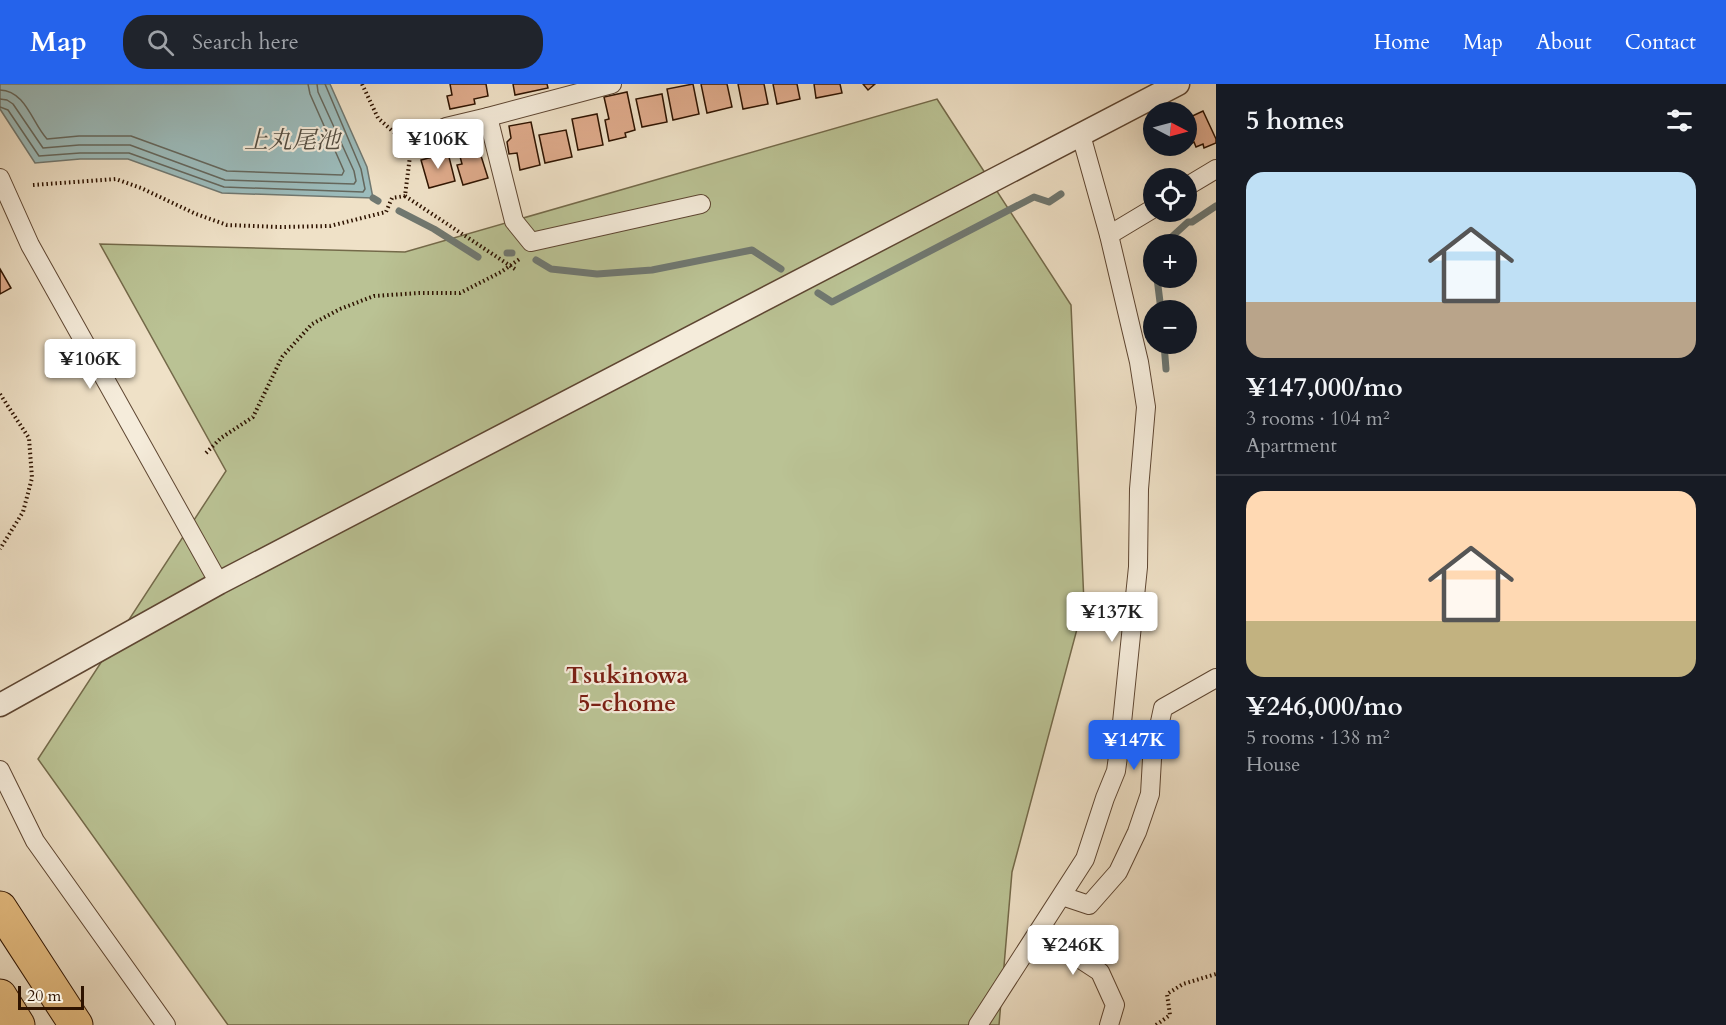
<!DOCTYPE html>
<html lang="en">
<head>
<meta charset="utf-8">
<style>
	:root { --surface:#171b24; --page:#20242c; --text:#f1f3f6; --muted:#9ea1a6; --line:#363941; --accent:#2563eb }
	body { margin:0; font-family:Cardo,"Noto Serif JP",serif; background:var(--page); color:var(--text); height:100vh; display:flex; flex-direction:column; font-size:22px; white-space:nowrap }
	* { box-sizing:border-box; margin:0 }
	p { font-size:20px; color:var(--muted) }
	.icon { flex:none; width:33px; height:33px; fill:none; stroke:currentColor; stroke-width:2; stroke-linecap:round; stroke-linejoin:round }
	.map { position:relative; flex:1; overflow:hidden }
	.details { display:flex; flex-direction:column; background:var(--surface); width:510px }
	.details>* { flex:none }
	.needle { width:39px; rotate:96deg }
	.buttons { position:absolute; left:1143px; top:18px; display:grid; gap:12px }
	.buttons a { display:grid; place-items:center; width:54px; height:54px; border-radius:50%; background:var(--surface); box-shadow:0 6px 24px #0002; font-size:30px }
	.scale { position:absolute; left:18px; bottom:15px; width:66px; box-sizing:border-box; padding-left:6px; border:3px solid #2e1300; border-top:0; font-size:16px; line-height:21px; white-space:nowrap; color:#2e1300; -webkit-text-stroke:4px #f5ecdb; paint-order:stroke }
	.price { position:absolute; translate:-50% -51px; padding:0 14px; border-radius:6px; background:#fff; color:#222; font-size:20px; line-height:39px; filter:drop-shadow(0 2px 3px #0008) }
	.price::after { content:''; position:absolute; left:50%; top:36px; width:18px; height:14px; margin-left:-9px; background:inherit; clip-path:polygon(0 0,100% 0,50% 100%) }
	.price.current { background:var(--accent); color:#fff }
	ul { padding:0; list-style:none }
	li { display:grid; align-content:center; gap:12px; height:318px; padding:0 30px }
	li+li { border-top:2px solid var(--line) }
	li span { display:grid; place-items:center; height:186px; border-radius:18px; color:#555 }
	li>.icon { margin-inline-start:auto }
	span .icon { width:108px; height:108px; fill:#fffc; stroke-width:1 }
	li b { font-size:26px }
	h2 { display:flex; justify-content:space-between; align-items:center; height:72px; padding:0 30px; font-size:26px }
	header { display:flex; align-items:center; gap:36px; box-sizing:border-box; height:84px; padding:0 30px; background:var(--accent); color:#fff }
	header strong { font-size:28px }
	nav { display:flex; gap:33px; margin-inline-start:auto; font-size:21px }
	.search { width:420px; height:54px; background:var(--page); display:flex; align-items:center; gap:15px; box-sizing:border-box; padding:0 21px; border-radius:24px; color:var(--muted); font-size:22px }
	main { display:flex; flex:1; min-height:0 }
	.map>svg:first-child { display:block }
</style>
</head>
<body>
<header>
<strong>Map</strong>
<div class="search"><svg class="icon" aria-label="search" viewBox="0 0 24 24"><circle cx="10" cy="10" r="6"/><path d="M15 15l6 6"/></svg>Search here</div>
<nav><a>Home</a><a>Map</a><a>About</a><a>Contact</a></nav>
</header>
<main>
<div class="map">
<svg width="1216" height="941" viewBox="0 0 1216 941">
	<rect width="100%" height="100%" fill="#efe1c7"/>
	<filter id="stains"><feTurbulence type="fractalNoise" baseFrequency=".00333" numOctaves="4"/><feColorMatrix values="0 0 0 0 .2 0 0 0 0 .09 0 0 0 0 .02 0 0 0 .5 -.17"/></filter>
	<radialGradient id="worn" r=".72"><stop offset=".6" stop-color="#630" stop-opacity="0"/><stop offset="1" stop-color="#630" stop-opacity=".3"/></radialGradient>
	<!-- green -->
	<path fill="#bac294" stroke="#746a4a" stroke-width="1.5" d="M937 15 1071 221 1084 519 1012 788 999 941H228L38 675 226 387 100 160 405 168Z"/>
	<!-- water -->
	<path fill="#9cbcbc" stroke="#707871" stroke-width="1.5" d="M0 0H330L367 83 373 114 222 109 128 75H80L35 79 0 25Z"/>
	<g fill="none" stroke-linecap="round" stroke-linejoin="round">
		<!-- shore -->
		<g stroke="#65685e" stroke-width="1.5">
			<path d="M0 6C26 7 32 39 47 55L79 52H131L227 87 342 91 344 87 310 10 308 0"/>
			<path d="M0 15 7 16 13 20 43 64 79 61H130L225 96 354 100 356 97 354 87 318 8 317 0"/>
			<path d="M0 23 8 26 39 72 80 69H129L224 103 363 108 365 105 361 85 325 0"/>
		</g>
		<!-- stream -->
		<g stroke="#707871" stroke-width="7">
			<path d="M373 114 378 117"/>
			<path d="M399 127 434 145 478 173"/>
			<path d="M1164 160 1188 138H1192L1216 122"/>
			<path d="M507 169H512"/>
			<path d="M536 176 551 185 597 190 652 186 752 166 781 185"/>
			<path d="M1157 194 1161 226"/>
			<path d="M818 209 832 218 1034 113 1049 118 1061 110"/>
			<path d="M1164 260 1166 285"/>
		</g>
	</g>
	<!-- building -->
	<g fill="#dfab8c" stroke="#2e1300" stroke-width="1.5">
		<path d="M450 0H486L488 12 474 15 475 20 450 25 447 12 452 11Z"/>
		<path d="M513 0H547L548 4 515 11Z"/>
		<path d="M693 0 699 30 673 36 667 5Z"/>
		<path d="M701 0H727L732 23 707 29Z"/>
		<path d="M738 0H764L768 20 743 25Z"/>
		<path d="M773 0H797L800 15 777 20Z"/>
		<path d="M814 0H840L842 9 816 14Z"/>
		<path d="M863 0H875L868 6Z"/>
		<path d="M627 8 635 46 625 49 626 53 609 57 605 36 609 35 604 13Z"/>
		<path d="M662 10 667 38 642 43 636 15Z"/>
		<path d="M1203 27 1216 55V59L1204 64 1203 60 1196 63 1194 58 1186 62V35Z"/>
		<path d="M597 30 603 61 578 66 572 35Z"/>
		<path d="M531 38 540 81 520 86 517 69 509 70 507 58 511 54 509 42Z"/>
		<path d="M566 46 572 73 545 79 539 51Z"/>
		<path d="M476 56 488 94 463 101 457 81 462 80 458 65Z"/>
		<path d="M448 69 455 97 429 104 421 76Z"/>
		<path d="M0 185 11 204 0 210Z"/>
	</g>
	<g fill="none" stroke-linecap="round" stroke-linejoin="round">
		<defs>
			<g id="minor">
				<path d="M612 0 488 33 514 137 531 158 701 120"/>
				<path d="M446 43 488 33"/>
				<path d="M0 94 30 161 219 499"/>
				<path d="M1186 103 1216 85"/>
				<path d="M1109 151 1154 124"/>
				<path d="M0 686 35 757 166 941"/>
				<path d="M1062 812 1089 821 1118 788 1137 748 1150 710 1152 675 1163 624 1216 594"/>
				<path d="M1039 848 1100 888 1115 921 1109 941"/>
				<path d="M978 941 1085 775 1105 714 1116 687 1120 658 1138 483 1139 405 1146 323 1139 278 1109 151 1081 51"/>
			</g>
			<path id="tertiary" d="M0 621 219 499 1178 0"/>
			<g id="motorway">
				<path d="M0 824 76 941"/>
				<path d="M0 912 18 941"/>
			</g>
		</defs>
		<!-- minor casing -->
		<use href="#minor" stroke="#5e4632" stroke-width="20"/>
		<!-- tertiary casing -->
		<use href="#tertiary" stroke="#5e4632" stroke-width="25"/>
		<!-- motorway casing -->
		<use href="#motorway" stroke="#2e1300" stroke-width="35"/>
		<!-- path -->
		<g stroke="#2e1300" stroke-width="4" stroke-dasharray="1.5 3" stroke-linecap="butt">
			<path d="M362 0 378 34 411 64 405 112 515 185"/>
			<path d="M33 101 116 95 141 104 196 130 227 141 280 143 330 142 386 128 392 114 405 112"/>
			<path d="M0 310 29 354 32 394 23 428 0 465"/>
			<path d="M206 369 221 354 253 333 282 273 312 240 340 225 374 212 419 209H460L501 188 521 174"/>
			<path d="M1156 941 1170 931 1167 910 1183 900 1216 890"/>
		</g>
		<!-- minor -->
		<use href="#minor" stroke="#f5ecdb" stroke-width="18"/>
		<!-- tertiary -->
		<use href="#tertiary" stroke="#f5ecdb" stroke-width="22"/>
		<!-- motorway -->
		<use href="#motorway" stroke="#e8c084" stroke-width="33"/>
	</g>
	<g text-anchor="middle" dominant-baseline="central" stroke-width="4.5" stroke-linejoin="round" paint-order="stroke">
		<!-- water labels -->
		<g font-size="24" font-style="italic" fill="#544e42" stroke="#f5ecdb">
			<text x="292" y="56">上丸尾池</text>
		</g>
		<!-- neighbourhood labels -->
		<g font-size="24" font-weight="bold" fill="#7a1f14" stroke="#f5ecdb">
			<text x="627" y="591">Tsukinowa<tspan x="627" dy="28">5-chome</tspan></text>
		</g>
	</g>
	<rect width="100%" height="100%" filter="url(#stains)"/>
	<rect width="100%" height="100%" fill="url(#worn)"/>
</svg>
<div class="buttons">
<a><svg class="needle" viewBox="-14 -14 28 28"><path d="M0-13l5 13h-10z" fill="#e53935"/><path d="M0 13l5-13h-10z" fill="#9ea1a6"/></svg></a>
<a><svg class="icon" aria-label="locate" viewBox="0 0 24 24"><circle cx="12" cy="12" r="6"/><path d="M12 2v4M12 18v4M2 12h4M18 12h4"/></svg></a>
<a>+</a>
<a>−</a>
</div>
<div class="scale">20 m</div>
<b class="price" style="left:438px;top:86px">¥106K</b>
<b class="price" style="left:90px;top:306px">¥106K</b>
<b class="price" style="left:1112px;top:559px">¥137K</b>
<b class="price current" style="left:1134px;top:687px">¥147K</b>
<b class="price" style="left:1073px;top:892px">¥246K</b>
</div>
<section class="details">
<h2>5 homes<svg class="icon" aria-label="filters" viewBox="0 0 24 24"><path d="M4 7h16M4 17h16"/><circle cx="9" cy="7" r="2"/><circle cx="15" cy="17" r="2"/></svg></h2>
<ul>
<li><span style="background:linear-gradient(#bfe0f5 70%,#b9a48a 0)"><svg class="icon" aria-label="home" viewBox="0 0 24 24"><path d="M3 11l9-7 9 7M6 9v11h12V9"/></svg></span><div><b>¥147,000/mo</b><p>3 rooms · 104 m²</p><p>Apartment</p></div></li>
<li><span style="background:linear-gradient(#ffd9b3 70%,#c2b280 0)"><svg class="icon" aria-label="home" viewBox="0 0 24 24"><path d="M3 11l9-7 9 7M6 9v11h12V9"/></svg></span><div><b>¥246,000/mo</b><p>5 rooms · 138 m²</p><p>House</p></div></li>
</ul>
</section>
</main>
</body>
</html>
